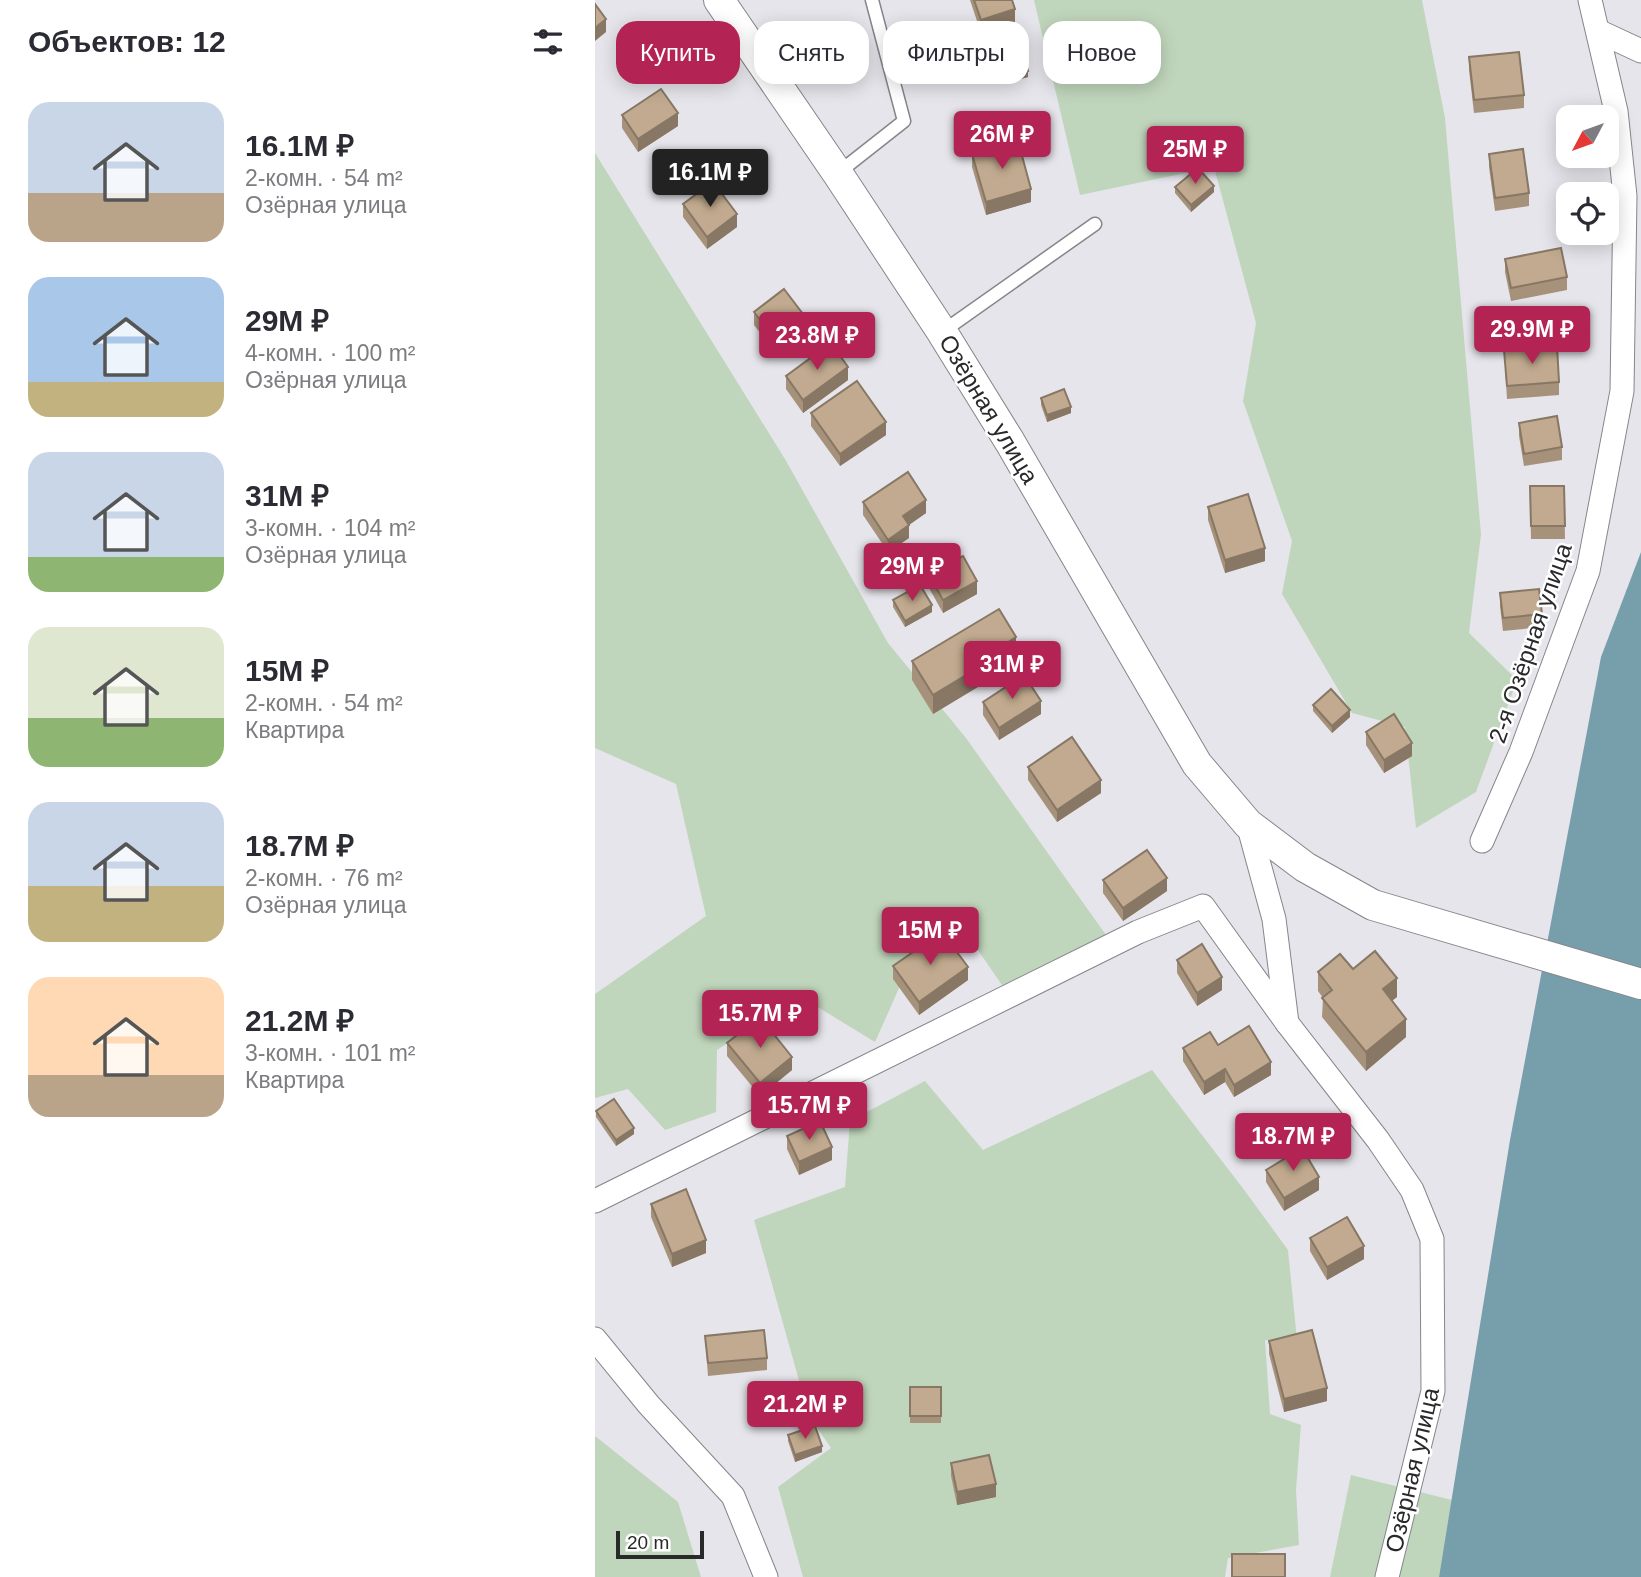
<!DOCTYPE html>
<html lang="ru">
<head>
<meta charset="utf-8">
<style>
	:root { --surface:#fff; --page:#f2f2f3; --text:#2b2b33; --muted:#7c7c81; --accent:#b32353 }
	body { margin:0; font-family:Arial,sans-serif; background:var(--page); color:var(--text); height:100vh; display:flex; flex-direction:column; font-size:26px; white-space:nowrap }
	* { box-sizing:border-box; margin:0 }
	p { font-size:23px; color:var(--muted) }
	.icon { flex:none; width:38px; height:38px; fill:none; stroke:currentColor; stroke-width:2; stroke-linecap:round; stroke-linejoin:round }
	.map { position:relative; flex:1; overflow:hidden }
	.side { display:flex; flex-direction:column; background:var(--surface); width:595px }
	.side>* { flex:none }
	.guide { position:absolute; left:21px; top:21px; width:665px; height:63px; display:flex; gap:14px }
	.needle { width:46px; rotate:229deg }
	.buttons { position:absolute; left:961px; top:105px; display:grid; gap:14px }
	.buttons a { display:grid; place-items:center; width:63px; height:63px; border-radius:14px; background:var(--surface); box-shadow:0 4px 18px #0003; font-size:35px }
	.scale { position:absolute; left:21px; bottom:18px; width:88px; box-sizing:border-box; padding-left:7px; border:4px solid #29292b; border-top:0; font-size:19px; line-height:24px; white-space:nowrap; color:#29292b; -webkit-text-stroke:5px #fff; paint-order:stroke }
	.price { position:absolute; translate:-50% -60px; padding:0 16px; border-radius:7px; background:var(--accent); color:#fff; font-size:23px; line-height:46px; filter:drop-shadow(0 2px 4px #0008) }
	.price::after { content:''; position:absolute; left:50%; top:42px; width:21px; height:16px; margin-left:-10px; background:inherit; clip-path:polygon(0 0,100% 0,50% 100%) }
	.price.current { background:#222; color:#fff }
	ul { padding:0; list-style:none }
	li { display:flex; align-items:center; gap:21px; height:175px; padding:0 28px }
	li span { display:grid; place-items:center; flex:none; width:196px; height:140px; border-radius:21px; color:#555 }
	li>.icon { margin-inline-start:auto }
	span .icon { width:84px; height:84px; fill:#fffc; stroke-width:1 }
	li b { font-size:30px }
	h2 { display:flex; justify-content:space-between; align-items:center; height:84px; padding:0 28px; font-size:30px }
	.chip { padding:0 24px; border-radius:21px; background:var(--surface); box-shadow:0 4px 18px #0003; font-size:24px; line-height:63px }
	.chip.current { background:var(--accent); color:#fff }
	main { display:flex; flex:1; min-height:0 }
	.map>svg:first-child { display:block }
</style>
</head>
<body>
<main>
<section class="side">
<h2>Объектов: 12<svg class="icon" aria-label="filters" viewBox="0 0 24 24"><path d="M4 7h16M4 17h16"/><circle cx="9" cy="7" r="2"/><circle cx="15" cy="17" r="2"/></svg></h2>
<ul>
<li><span style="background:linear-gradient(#c9d6e8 65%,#b9a48a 0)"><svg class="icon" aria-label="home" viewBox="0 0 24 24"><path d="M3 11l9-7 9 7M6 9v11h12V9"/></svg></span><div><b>16.1M ₽</b><p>2-комн. · 54 m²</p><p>Озёрная улица</p></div></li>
<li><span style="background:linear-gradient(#a9c7e8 75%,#c2b280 0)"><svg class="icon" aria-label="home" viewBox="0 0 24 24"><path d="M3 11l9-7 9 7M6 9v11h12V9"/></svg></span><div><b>29M ₽</b><p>4-комн. · 100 m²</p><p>Озёрная улица</p></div></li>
<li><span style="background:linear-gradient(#c9d6e8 75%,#8fb573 0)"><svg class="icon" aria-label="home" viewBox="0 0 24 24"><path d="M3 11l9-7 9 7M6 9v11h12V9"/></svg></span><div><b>31M ₽</b><p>3-комн. · 104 m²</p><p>Озёрная улица</p></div></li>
<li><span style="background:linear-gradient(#dfe7d0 65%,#8fb573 0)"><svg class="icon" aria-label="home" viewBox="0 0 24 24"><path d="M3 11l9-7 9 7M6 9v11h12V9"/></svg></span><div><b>15M ₽</b><p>2-комн. · 54 m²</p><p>Квартира</p></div></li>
<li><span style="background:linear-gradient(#c9d6e8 60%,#c2b280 0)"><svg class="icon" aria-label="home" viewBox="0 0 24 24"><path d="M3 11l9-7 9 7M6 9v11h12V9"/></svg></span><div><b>18.7M ₽</b><p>2-комн. · 76 m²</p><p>Озёрная улица</p></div></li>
<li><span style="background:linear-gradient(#ffd9b3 70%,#b9a48a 0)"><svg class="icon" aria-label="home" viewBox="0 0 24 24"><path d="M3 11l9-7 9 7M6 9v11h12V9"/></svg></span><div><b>21.2M ₽</b><p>3-комн. · 101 m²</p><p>Квартира</p></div></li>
</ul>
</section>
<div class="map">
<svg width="1046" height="1577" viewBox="0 0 1046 1577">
	<rect width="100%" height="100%" fill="#e5e5eb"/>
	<!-- green -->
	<g fill="#c0d6bc">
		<path d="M439 0H827L850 118 886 534 874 633 922 680 881 792 821 828 810 727 757 713 687 594 697 541 648 401 661 323 619 167 485 195Z"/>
		<path d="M0 153 190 459 293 643 371 738 511 935 409 988 365 924 309 977 280 1042 203 995 122 1050 121 1112 70 1130 33 1089 0 1098V994L111 916 81 784 0 748Z"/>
		<path d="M557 1070 650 1191 693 1250 702 1340H670L675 1414 706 1425 701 1490 704 1545 633 1558 630 1577H208L183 1487 236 1448 214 1416 159 1220 250 1187 255 1121 330 1081 388 1150Z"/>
		<path d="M0 1436 83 1502 106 1577H0Z"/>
		<path d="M756 1475 857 1500 844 1577H735Z"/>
	</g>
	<!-- water -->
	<path fill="#779eab" d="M1046 552V1577H844L915 1140 1006 657Z"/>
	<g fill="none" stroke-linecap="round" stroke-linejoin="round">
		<defs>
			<g id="service">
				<path d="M243 173 309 121 277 0"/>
				<path d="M347 332 500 224"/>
			</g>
			<g id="minor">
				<path d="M1003 31 1046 51"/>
				<path d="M653 824 679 919 692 1023 783 1140 817 1190 837 1239 838 1391 792 1577"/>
				<path d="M887 841 926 752 993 571 1027 391 1030 196 1021 111 995 0"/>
				<path d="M0 1201 543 932 608 906 692 1023"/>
				<path d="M0 1339 54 1405 138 1496 171 1577"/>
			</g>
			<path id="tertiary" d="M124 0 243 174 347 332 415 442 602 764 653 824 710 867 778 905 1046 984"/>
		</defs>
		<!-- service casing -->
		<use href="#service" stroke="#85858a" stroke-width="15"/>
		<!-- minor casing -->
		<use href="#minor" stroke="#85858a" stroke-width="25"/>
		<!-- tertiary casing -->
		<use href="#tertiary" stroke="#85858a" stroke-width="32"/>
		<!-- service -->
		<use href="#service" stroke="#fff" stroke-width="12"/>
		<!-- minor -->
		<use href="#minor" stroke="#fff" stroke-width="23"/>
		<!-- tertiary -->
		<use href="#tertiary" stroke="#fff" stroke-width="30"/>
	</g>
	<!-- wall -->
	<g fill="#a6927b">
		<path d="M375 0H417L420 22 386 33Z"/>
		<path d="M402 57 433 77 408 84 402 63Z"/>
		<path d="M874 57 929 95V108L879 113 874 70Z"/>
		<path d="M27 115 83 126 43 152 27 128Z"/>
		<path d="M377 154 436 202 391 215 377 167Z"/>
		<path d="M894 154 934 193V206L900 211 894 167Z"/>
		<path d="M580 187 619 192 596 212 580 193Z"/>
		<path d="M88 204 142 227 112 249 88 217Z"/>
		<path d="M910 259 972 277V290L916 301 910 272Z"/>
		<path d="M159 312 208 327 179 350 159 325Z"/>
		<path d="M909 350 964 382V395L912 399Z"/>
		<path d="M191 376 253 380 208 413 191 389Z"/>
		<path d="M446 398 476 413 452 422 446 405Z"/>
		<path d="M216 413 291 435 245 466 216 426Z"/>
		<path d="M924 423 967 447V460L929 466 924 436Z"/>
		<path d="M935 486H969L970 539H936Z"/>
		<path d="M268 502 331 513 314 525V538L293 552 268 515Z"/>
		<path d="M613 507 670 561 630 573 613 520Z"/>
		<path d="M334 575 382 594 348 613 334 588Z"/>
		<path d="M905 593 947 614V627L908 631 905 606Z"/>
		<path d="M298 600 337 612 310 627 298 607Z"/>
		<path d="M421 656 401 669V676L338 714 317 680V661Z"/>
		<path d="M388 702 446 714 404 740 388 715Z"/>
		<path d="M718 705 755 717 737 733 718 711Z"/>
		<path d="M771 732 817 756 789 773 771 745Z"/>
		<path d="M433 767 506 793 462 822 433 780Z"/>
		<path d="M508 880 572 891 528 921 508 893Z"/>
		<path d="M582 960 627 990 602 1006 582 973Z"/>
		<path d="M298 966 373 980 324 1015 298 979Z"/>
		<path d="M758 969 802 997 797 1000 811 1037 771 1071 727 1017 728 998 723 991V972Z"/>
		<path d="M132 1043 197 1070 165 1096 132 1056Z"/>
		<path d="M623 1045 676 1075 639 1097 630 1082 609 1095 588 1061V1048Z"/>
		<path d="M1 1111 39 1134 21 1146 1 1117Z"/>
		<path d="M192 1136 237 1160 204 1175 192 1149Z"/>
		<path d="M671 1170 724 1190 689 1211 671 1182Z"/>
		<path d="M56 1204 111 1253 77 1267 56 1217Z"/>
		<path d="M715 1238 769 1259 732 1280 715 1251Z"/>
		<path d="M110 1336 172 1358V1370L113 1376Z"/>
		<path d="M674 1341 732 1401 689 1412 674 1354Z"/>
		<rect x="315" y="1387" width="31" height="36"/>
		<path d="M193 1435 227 1452 200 1462 193 1441Z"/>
		<path d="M356 1463 401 1497 362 1505 356 1476Z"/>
	</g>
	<!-- shaded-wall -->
	<g fill="#877764">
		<path d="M420 9V22L386 33V20Z"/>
		<path d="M11 19V32L0 41V28Z"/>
		<path d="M433 71V77L408 84V77Z"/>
		<path d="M83 113V126L43 152V139Z"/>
		<path d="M619 186V192L596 212V205Z"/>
		<path d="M436 189V202L391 215V202Z"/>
		<path d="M142 214V227L112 249V237Z"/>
		<path d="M208 314V327L179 350V337Z"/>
		<path d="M253 367V380L208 413V400Z"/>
		<path d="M476 407V413L452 422V415Z"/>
		<path d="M291 422V435L245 466V454Z"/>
		<path d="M331 500V513L308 529V516Z"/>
		<path d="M314 525V538L293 552V540Z"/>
		<path d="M670 548V561L630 573V560Z"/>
		<path d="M382 581V594L348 613V600Z"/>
		<path d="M337 605V612L310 627V621Z"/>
		<path d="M421 637V656L401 669V676L338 714V695L398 652Z"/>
		<path d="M446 701V714L404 740V728Z"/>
		<path d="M755 710V717L737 733V726Z"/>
		<path d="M817 743V756L789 773V760Z"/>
		<path d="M506 780V793L462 822V810Z"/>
		<path d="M572 878V891L528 921V908Z"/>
		<path d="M373 967V980L324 1015V1002Z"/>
		<path d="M627 977V990L602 1006V993Z"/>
		<path d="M802 978V997L788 1008V989Z"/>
		<path d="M811 1019V1037L771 1071V1052Z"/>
		<path d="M197 1057V1070L165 1096V1083Z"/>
		<path d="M676 1062V1075L639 1097V1085Z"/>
		<path d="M630 1069V1082L609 1095V1082Z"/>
		<path d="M39 1128V1134L21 1146V1140Z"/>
		<path d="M237 1147V1160L204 1175V1162Z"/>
		<path d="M724 1177V1190L689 1211V1198Z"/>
		<path d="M111 1240V1253L77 1267V1254Z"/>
		<path d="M769 1246V1259L732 1280V1267Z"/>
		<path d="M732 1388V1401L689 1412V1399Z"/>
		<path d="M227 1446V1452L200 1462V1455Z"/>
		<path d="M401 1484V1497L362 1505V1492Z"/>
	</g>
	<!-- building -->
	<g fill="#c1aa8f" stroke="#877764" stroke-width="2">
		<path d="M379 0H417L420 9 386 20Z"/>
		<path d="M0 4 11 19 0 28Z"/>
		<path d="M427 50 433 71 408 77 402 57Z"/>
		<path d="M924 52 929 95 879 100 874 57Z"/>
		<path d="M66 89 83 113 43 139 27 115Z"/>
		<path d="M423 141 436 189 391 202 377 154Z"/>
		<path d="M928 149 934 193 900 198 894 154Z"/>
		<path d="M603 168 619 186 596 205 580 187Z"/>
		<path d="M118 182 142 214 112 237 88 204Z"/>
		<path d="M966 248 972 277 916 288 910 259Z"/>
		<path d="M189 289 208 314 179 337 159 312Z"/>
		<path d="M236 343 253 367 208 400 191 376Z"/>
		<path d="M962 346 964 382 912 386 909 350Z"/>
		<path d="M262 381 291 422 245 454 216 413Z"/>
		<path d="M469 389 476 407 452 415 446 398Z"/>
		<path d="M962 416 967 447 929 454 924 423Z"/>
		<path d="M313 472 331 500 308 516 314 525 293 540 268 502Z"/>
		<path d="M935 486H969L970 526H936Z"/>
		<path d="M653 494 670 548 630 560 613 507Z"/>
		<path d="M368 556 382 581 348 600 334 575Z"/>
		<path d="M325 585 337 605 310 621 298 600Z"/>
		<path d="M944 589 947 614 908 618 905 593Z"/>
		<path d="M404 609 421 637 398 652 401 657 338 695 317 661Z"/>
		<path d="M429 675 446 701 404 728 388 702Z"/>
		<path d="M736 689 755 710 737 726 718 705Z"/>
		<path d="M799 714 817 743 789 760 771 732Z"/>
		<path d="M477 737 506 780 462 810 433 767Z"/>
		<path d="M552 850 572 878 528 908 508 880Z"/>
		<path d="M347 932 373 967 324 1002 298 966Z"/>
		<path d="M607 944 627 977 602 993 582 960Z"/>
		<path d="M780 951 802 978 788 989 811 1019 771 1052 727 998 737 990 723 972 745 954 758 969Z"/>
		<path d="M165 1017 197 1057 165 1083 132 1043Z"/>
		<path d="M654 1026 676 1062 639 1085 630 1069 609 1082 588 1048 615 1032 623 1045Z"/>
		<path d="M19 1099 39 1128 21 1140 1 1111Z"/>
		<path d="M225 1121 237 1147 204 1162 192 1136Z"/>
		<path d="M707 1148 724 1177 689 1198 671 1170Z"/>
		<path d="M91 1189 111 1240 77 1254 56 1204Z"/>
		<path d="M752 1217 769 1246 732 1267 715 1238Z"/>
		<path d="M169 1330 172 1358 113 1363 110 1336Z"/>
		<path d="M717 1330 732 1388 689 1399 674 1341Z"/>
		<rect x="315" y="1387" width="31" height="29"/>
		<path d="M220 1426 227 1446 200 1455 193 1435Z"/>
		<path d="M394 1455 401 1484 362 1492 356 1463Z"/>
		<rect x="637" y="1554" width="53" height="23"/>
	</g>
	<g text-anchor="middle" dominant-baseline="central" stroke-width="5" stroke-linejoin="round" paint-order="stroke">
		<!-- street labels -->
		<g font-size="24" fill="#29292b" stroke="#fff">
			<text transform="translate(394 409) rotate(59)">Озёрная улица</text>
			<text transform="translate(935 643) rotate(-71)">2-я Озёрная улица</text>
			<text transform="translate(817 1470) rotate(-77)">Озёрная улица</text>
		</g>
	</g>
</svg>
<div class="buttons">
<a><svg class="needle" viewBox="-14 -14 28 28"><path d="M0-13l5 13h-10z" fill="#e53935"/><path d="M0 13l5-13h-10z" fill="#7c7c81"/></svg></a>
<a><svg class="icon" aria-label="locate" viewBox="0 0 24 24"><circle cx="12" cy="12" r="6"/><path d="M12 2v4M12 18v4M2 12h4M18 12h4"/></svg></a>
</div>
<div class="scale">20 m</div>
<b class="price" style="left:407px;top:171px">26M ₽</b>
<b class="price" style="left:600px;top:186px">25M ₽</b>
<b class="price current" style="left:115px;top:209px">16.1M ₽</b>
<b class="price" style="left:937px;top:366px">29.9M ₽</b>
<b class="price" style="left:222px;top:372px">23.8M ₽</b>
<b class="price" style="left:317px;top:603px">29M ₽</b>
<b class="price" style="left:417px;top:701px">31M ₽</b>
<b class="price" style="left:335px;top:967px">15M ₽</b>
<b class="price" style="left:165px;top:1050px">15.7M ₽</b>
<b class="price" style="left:214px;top:1142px">15.7M ₽</b>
<b class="price" style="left:698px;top:1173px">18.7M ₽</b>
<b class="price" style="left:210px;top:1441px">21.2M ₽</b>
<div class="guide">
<a class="chip current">Купить</a>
<a class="chip">Снять</a>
<a class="chip">Фильтры</a>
<a class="chip">Новое</a>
</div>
</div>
</main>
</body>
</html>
